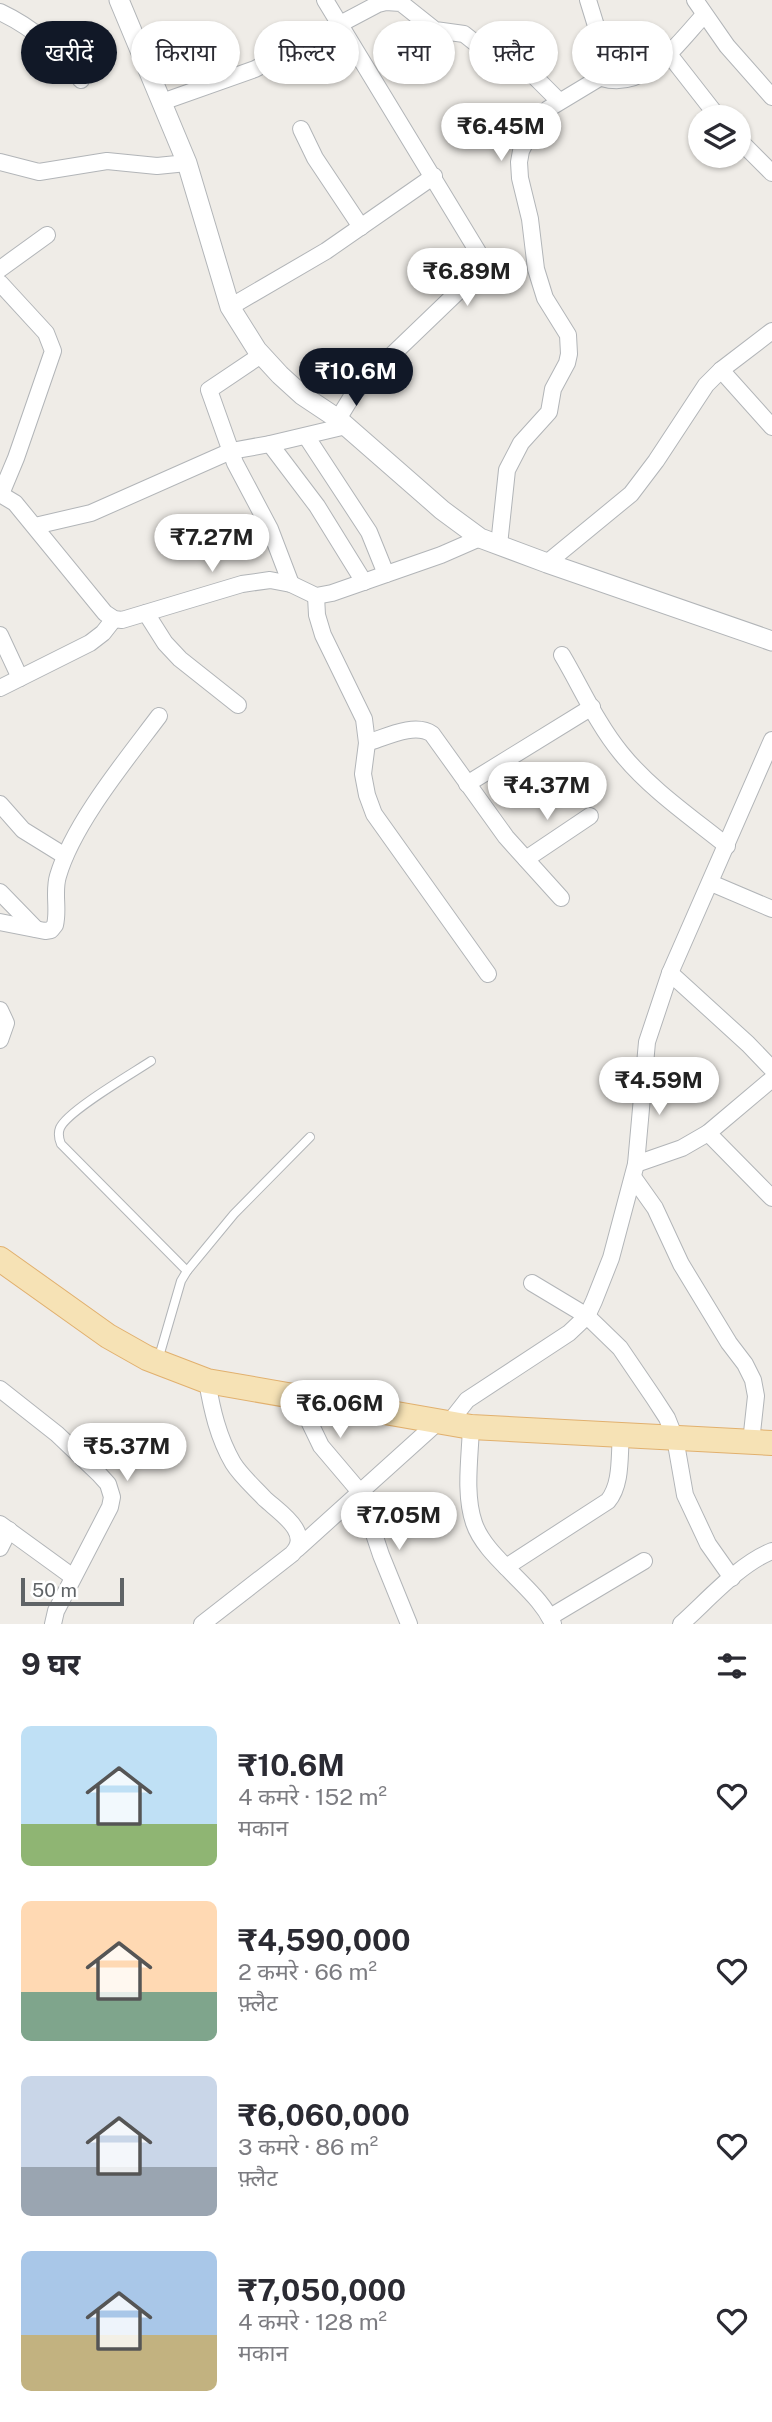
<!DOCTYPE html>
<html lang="hi">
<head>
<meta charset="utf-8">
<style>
	:root { --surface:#fff; --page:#f2f2f3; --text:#2b2b33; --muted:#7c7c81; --accent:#111827 }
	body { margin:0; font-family:"Public Sans","Noto Sans Devanagari",sans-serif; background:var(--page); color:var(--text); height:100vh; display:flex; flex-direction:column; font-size:26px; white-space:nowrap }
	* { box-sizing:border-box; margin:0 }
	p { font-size:23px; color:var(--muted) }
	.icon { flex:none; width:38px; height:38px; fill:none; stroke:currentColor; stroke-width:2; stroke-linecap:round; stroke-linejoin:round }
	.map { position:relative; height:1624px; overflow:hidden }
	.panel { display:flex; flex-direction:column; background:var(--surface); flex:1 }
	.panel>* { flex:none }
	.guide { position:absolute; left:21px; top:21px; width:732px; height:63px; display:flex; gap:14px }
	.buttons { position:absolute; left:688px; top:105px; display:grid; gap:14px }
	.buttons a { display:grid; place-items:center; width:63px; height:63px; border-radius:50%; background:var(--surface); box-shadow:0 2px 5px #0004; font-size:35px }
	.scale { position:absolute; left:21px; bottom:18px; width:103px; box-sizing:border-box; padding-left:7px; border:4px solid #5f6366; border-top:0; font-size:19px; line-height:24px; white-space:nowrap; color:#5f6366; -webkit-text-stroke:5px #fff; paint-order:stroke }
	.price { position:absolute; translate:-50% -60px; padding:0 16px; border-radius:24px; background:#fff; color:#222; font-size:23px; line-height:46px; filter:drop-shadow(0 2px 4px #0008) }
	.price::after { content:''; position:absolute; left:50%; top:42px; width:21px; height:16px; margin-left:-10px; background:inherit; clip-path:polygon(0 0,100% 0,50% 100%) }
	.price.selected { background:var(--accent); color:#fff }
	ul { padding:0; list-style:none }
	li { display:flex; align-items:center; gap:21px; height:175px; padding:0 21px }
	li span { display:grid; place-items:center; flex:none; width:196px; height:140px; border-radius:10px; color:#555 }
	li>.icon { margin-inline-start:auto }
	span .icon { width:84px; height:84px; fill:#fffc; stroke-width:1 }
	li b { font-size:30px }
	h2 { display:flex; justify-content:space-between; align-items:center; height:84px; padding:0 21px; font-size:30px }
	.chip { padding:0 24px; border-radius:32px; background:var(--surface); box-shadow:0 2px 5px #0004; font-size:24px; line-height:63px }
	.chip.selected { background:var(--accent); color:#fff }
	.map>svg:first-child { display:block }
</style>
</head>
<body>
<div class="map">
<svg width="772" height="1624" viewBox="0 0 772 1624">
	<rect width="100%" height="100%" fill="#efece7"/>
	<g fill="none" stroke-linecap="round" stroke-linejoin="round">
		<defs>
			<g id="service">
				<path d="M151 1061C133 1073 67 1111 60 1128 58 1133 59 1139 61 1144L187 1271"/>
				<path d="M158 1360 181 1281 187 1271 234 1214 310 1137"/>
			</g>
			<g id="minor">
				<path d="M325 0 478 252 480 266 468 282 367 379 354 393 338 419"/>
				<path d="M695 0 727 46 772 97"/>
				<path d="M0 12C34 28 58 50 81 80"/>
				<path d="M668 53 718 117"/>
				<path d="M602 78C646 91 678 43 704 15"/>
				<path d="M162 102 255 69 378 4 386 2 401 3 435 30 464 34 488 53 532 74 559 101"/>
				<path d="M301 129 315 158 361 227"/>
				<path d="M738 139 772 173"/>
				<path d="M0 162 39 172 107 161 157 166 187 163"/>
				<path d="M0 269 47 235"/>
				<path d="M0 283 46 333 53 351 16 458 1 494"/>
				<path d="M230 307 326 251 434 176"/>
				<path d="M261 355 209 390 235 463 270 529 291 584"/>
				<path d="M721 370 772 427"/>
				<path d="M306 436 369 532 386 574"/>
				<path d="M270 444 317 506 364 582"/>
				<path d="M0 494 15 503 105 613 114 619 122 620 242 584 270 580 291 584 316 596 332 593 441 555 480 538"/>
				<path d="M35 526 91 513 231 451 270 444 346 426"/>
				<path d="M499 545 507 470 521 443 549 412 553 389 567 363 569 354 568 335 545 298 536 269 530 219 520 178 519 162 521 151 532 129 548 109 606 74 605 55 588 0"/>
				<path d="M547 563 631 494 656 461 706 385 721 370 772 331"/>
				<path d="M316 596 317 615 323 635 364 719 367 743 363 774 367 795 374 814 488 974"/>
				<path d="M146 613 165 643 180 659 238 705"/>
				<path d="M0 635 20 678"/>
				<path d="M562 655C581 687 597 724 621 753 650 789 691 817 727 846"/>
				<path d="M0 688 90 643 103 633 114 619"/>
				<path d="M367 743C386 737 415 722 432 734L506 837 561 898"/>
				<path d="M467 784 592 707"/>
				<path d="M0 804 23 830 65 856"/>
				<path d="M526 859 590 816"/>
				<path d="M711 883 772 909"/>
				<path d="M0 892 36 929"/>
				<path d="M0 922 45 931 51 930 55 925C59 909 53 892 58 876 73 824 126 760 159 716"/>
				<path d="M670 973 748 1044 772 1069"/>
				<path d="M0 1010 6 1023 0 1040"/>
				<path d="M708 1133 772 1198"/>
				<path d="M636 1164 682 1148 708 1133 772 1079"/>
				<path d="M633 1177 655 1208 681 1264 729 1343 745 1364 753 1380 756 1396 751 1442"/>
				<path d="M532 1283 587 1316 620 1348 654 1398 667 1418 675 1438 685 1495 708 1544 732 1578"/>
				<path d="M0 1389 57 1434 99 1474 108 1484 112 1497 110 1507 56 1611 53 1624"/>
				<path d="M302 1399 308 1419 321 1446 360 1492 381 1555 409 1624"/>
				<path d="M449 1423 467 1400 569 1333 587 1316 594 1301 611 1258 636 1164 647 1042 670 973 772 740"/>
				<path d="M471 1427C470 1457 464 1494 474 1523 480 1541 496 1557 509 1570 525 1587 544 1603 553 1624"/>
				<path d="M0 1524 73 1577"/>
				<path d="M0 1548 9 1530"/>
				<path d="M297 1549 439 1421"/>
				<path d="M506 1567 608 1501C622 1484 619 1456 621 1435"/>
				<path d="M550 1617 644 1561"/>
				<path d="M202 1624 292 1554C313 1533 279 1512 265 1499 255 1488 241 1476 233 1463 218 1437 212 1410 207 1381"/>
				<path d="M681 1624C707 1601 739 1564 772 1551"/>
			</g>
			<path id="tertiary" d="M119 0 187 163 230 307 257 350 280 375 302 395 338 419 442 510 480 538 547 563 772 641"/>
			<path id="primary" d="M0 1259 108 1336 147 1358 207 1381 471 1427 772 1443"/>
		</defs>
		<!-- service casing -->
		<use href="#service" stroke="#b2b5b8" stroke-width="10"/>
		<!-- minor casing -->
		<use href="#minor" stroke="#b2b5b8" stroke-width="18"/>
		<!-- tertiary casing -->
		<use href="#tertiary" stroke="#b2b5b8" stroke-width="21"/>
		<!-- primary casing -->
		<use href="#primary" stroke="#e1b06e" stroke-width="26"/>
		<!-- service -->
		<use href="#service" stroke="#fff" stroke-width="8"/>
		<!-- minor -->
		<use href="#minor" stroke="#fff" stroke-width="16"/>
		<!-- tertiary -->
		<use href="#tertiary" stroke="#fff" stroke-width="19"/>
		<!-- primary -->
		<use href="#primary" stroke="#f6e2b5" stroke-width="24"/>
	</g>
</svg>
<div class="buttons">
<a><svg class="icon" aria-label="layers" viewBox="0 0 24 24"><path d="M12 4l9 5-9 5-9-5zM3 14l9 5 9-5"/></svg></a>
</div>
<div class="scale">50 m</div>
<b class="price" style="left:501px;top:163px">₹6.45M</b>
<b class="price" style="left:467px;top:308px">₹6.89M</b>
<b class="price selected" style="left:356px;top:408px">₹10.6M</b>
<b class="price" style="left:212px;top:574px">₹7.27M</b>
<b class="price" style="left:547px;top:822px">₹4.37M</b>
<b class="price" style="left:659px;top:1117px">₹4.59M</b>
<b class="price" style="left:340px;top:1440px">₹6.06M</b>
<b class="price" style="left:127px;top:1483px">₹5.37M</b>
<b class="price" style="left:399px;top:1552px">₹7.05M</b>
<div class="guide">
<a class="chip selected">खरीदें</a>
<a class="chip">किराया</a>
<a class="chip">फ़िल्टर</a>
<a class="chip">नया</a>
<a class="chip">फ़्लैट</a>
<a class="chip">मकान</a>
</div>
</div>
<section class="panel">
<h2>9 घर<svg class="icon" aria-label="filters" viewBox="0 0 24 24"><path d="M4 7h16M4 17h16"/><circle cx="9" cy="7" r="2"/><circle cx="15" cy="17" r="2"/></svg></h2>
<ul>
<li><span style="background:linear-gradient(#bfe0f5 70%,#8fb573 0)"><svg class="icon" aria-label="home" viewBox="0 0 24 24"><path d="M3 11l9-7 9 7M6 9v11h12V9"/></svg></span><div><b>₹10.6M</b><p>4 कमरे · 152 m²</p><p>मकान</p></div><svg class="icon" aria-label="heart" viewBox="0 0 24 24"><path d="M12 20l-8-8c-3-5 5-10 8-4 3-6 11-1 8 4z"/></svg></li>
<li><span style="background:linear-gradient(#ffd9b3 65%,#7fa58c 0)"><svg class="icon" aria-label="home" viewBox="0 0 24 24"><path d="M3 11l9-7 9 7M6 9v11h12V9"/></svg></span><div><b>₹4,590,000</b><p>2 कमरे · 66 m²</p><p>फ़्लैट</p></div><svg class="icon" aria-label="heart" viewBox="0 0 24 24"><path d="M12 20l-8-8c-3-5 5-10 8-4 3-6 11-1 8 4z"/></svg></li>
<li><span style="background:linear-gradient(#c9d6e8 65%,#9aa5b1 0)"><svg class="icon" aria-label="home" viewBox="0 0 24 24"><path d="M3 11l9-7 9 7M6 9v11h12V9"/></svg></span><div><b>₹6,060,000</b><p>3 कमरे · 86 m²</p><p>फ़्लैट</p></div><svg class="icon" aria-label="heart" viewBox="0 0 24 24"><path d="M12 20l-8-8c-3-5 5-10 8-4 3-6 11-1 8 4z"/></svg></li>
<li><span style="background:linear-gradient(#a9c7e8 60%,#c2b280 0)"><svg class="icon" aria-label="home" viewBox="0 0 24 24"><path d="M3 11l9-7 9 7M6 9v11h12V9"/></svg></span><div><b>₹7,050,000</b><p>4 कमरे · 128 m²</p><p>मकान</p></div><svg class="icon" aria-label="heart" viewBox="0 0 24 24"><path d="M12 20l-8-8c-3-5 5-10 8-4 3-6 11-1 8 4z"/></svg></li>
</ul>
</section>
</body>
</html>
